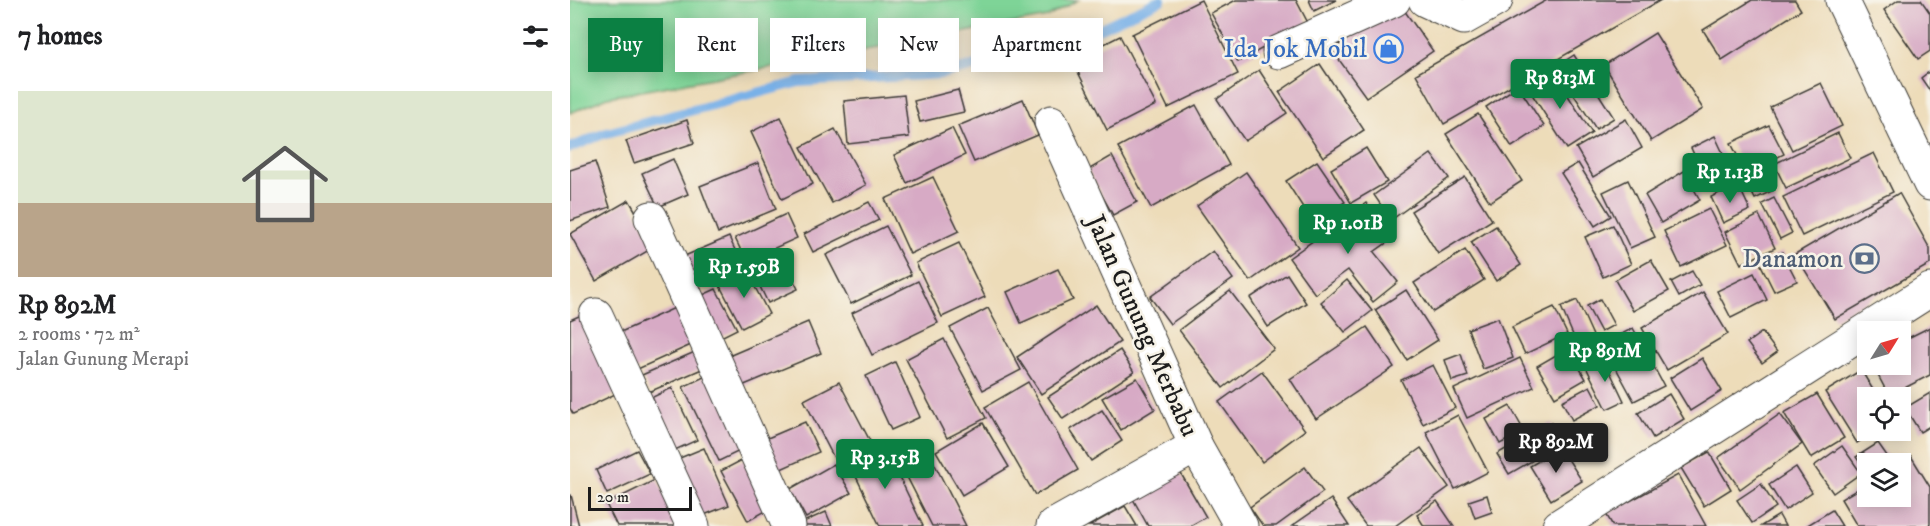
<!DOCTYPE html>
<html lang="en">
<head>
<meta charset="utf-8">
<style>
	:root { --surface:#fff; --page:#f2f2f2; --text:#202124; --muted:#757577; --line:#e0e0e0; --accent:#0b8043 }
	body { margin:0; font-family:"IM FELL DW Pica",serif; background:var(--page); color:var(--text); height:100vh; display:flex; flex-direction:column; font-size:22px; white-space:nowrap }
	* { box-sizing:border-box; margin:0 }
	p { font-size:20px; color:var(--muted) }
	.icon { flex:none; width:33px; height:33px; fill:none; stroke:currentColor; stroke-width:2; stroke-linecap:round; stroke-linejoin:round }
	.map { position:relative; flex:1; overflow:hidden }
	.sheet { display:flex; flex-direction:column; background:var(--surface); width:570px }
	.sheet>* { flex:none }
	.banner { position:absolute; left:18px; top:18px; width:570px; height:54px; display:flex; gap:12px }
	.needle { width:39px; rotate:53deg }
	.fabs { position:absolute; left:1287px; top:321px; display:grid; gap:12px }
	.fabs a { display:grid; place-items:center; width:54px; height:54px; border-radius:0px; background:var(--surface); box-shadow:0 3px 15px #0003; font-size:30px }
	.scale { position:absolute; left:18px; bottom:15px; width:104px; box-sizing:border-box; padding-left:6px; border:3px solid #1c1c1c; border-top:0; font-size:16px; line-height:21px; white-space:nowrap; color:#1c1c1c; -webkit-text-stroke:4px #f7f3e8; paint-order:stroke }
	.price { position:absolute; translate:-50% -51px; padding:0 14px; border-radius:6px; background:var(--accent); color:#fff; font-size:20px; line-height:39px; filter:drop-shadow(0 2px 3px #0008) }
	.price::after { content:''; position:absolute; left:50%; top:36px; width:18px; height:14px; margin-left:-9px; background:inherit; clip-path:polygon(0 0,100% 0,50% 100%) }
	.price.on { background:#222; color:#fff }
	ul { padding:0; list-style:none }
	li { display:grid; align-content:center; gap:12px; height:318px; padding:0 18px }
	li+li { border-top:2px solid var(--line) }
	li span { display:grid; place-items:center; height:186px; border-radius:0px; color:#555 }
	li>.icon { margin-inline-start:auto }
	span .icon { width:108px; height:108px; fill:#fffc; stroke-width:1 }
	li b { font-size:26px }
	h2 { display:flex; justify-content:space-between; align-items:center; height:72px; padding:0 18px; font-size:26px }
	.pill { padding:0 21px; border-radius:0px; background:var(--surface); box-shadow:0 3px 15px #0003; font-size:21px; line-height:54px }
	.pill.on { background:var(--accent); color:#fff }
	main { display:flex; flex:1; min-height:0 }
	.map>svg:first-child { display:block }
</style>
</head>
<body>
<main>
<section class="sheet">
<h2>7 homes<svg class="icon" aria-label="filters" viewBox="0 0 24 24"><path d="M4 7h16M4 17h16"/><circle cx="9" cy="7" r="2"/><circle cx="15" cy="17" r="2"/></svg></h2>
<ul>
<li><span style="background:linear-gradient(#dfe7d0 60%,#b9a48a 0)"><svg class="icon" aria-label="home" viewBox="0 0 24 24"><path d="M3 11l9-7 9 7M6 9v11h12V9"/></svg></span><div><b>Rp 892M</b><p>2 rooms · 72 m²</p><p>Jalan Gunung Merapi</p></div></li>
</ul>
</section>
<div class="map">
<svg width="1360" height="526" viewBox="0 0 1360 526">
	<rect width="100%" height="100%" fill="#f7f3e8"/>
	<filter id="ink" filterUnits="userSpaceOnUse"><feTurbulence type="fractalNoise" baseFrequency=".0167" numOctaves="2"/><feDisplacementMap in="SourceGraphic" scale="12" xChannelSelector="R" yChannelSelector="G"/><feConvolveMatrix kernelMatrix="1 2 1 2 8 2 1 2 1" color-interpolation-filters="sRGB"/></filter>
	<filter id="wash" filterUnits="userSpaceOnUse"><feTurbulence type="fractalNoise" baseFrequency=".008" numOctaves="4" result="noise"/><feDisplacementMap in="SourceGraphic" scale="24" xChannelSelector="R" yChannelSelector="G"/><feGaussianBlur stdDeviation="1.35" result="paint"/><feColorMatrix in="noise" values="0 0 0 0 0 0 0 0 0 0 0 0 0 0 0 0 0 1.4 0 .05"/><feComposite in="paint" operator="in"/></filter>
	<g filter="url(#wash)">
		<rect width="100%" height="100%" fill="#eddcb9"/>
		<!-- green -->
		<path fill="#7ed497" stroke="#4d785a" stroke-width="1.5" d="M0 0H508L478 17 38 97 0 113Z"/>
		<g fill="none" stroke-linecap="round" stroke-linejoin="round">
			<!-- stream -->
			<path stroke="#79b1e8" stroke-width="10" d="M0 148 33 134 229 82 371 74 496 44 591 0"/>
		</g>
		<g id="blocks">
			<!-- building -->
			<g fill="#d7aac5">
				<path d="M631 0 668 74 598 108 562 34Z"/>
				<path d="M666 0H726L738 23 668 62 641 13Z"/>
				<path d="M739 0H766L744 11Z"/>
				<path d="M977 0H1091L874 124 846 74Z"/>
				<path d="M1182 0H1225L1231 10 1152 60 1133 30Z"/>
				<path d="M1328 0H1351L1360 13V51L1348 59 1314 10Z"/>
				<path d="M829 3 863 51 796 97 762 50Z"/>
				<path d="M1085 33 1133 109 1081 141 1034 65Z"/>
				<path d="M550 36 586 105 537 130 502 60Z"/>
				<path d="M1004 55 1044 118 1026 129 986 67Z"/>
				<path d="M750 64 794 130 753 157 709 92Z"/>
				<path d="M689 70 717 113 675 141 647 99Z"/>
				<path d="M1360 71V91L1351 78Z"/>
				<path d="M983 72 1022 133 997 149 958 88Z"/>
				<path d="M1251 83 1272 126 1222 150 1200 107Z"/>
				<path d="M948 86 974 126 942 147 916 107Z"/>
				<path d="M388 90 394 112 350 122 344 101Z"/>
				<path d="M334 95 339 137 278 144 274 101Z"/>
				<path d="M453 99 468 135 404 162 388 126Z"/>
				<path d="M626 105 659 165 581 208 548 147Z"/>
				<path d="M908 114 952 181 920 202 876 134Z"/>
				<path d="M211 117 243 184 212 199 181 132Z"/>
				<path d="M1056 119 1072 148 1023 177 1006 148Z"/>
				<path d="M117 120 124 143 64 163 56 141Z"/>
				<path d="M1199 125 1214 154 1176 173 1161 143Z"/>
				<path d="M382 128 395 155 337 183 324 155Z"/>
				<path d="M265 129 296 185 262 203 231 147Z"/>
				<path d="M1268 133 1280 158 1216 188 1204 164Z"/>
				<path d="M1145 136 1165 179 1141 191 1121 148Z"/>
				<path d="M796 148 817 182 781 203 761 169Z"/>
				<path d="M1304 153 1323 192 1232 236 1213 197Z"/>
				<path d="M861 154 879 178 821 220 804 195Z"/>
				<path d="M542 156 567 202 543 215 518 170Z"/>
				<path d="M103 159 118 194 88 207 72 173Z"/>
				<path d="M747 161 775 202 743 223 716 181Z"/>
				<path d="M25 162 40 207 0 221V170Z"/>
				<path d="M188 163 206 209 148 233 130 186Z"/>
				<path d="M1008 163 1041 216 1025 226 991 173Z"/>
				<path d="M1193 168 1204 190 1185 199 1174 177Z"/>
				<path d="M1114 171 1130 200 1091 223 1075 195Z"/>
				<path d="M676 172 728 247 680 281 627 206Z"/>
				<path d="M363 177 389 231 340 254 315 199Z"/>
				<path d="M895 177 922 220 868 254 841 211Z"/>
				<path d="M1058 180 1085 237 1060 248 1033 192Z"/>
				<path d="M1168 184 1180 210 1153 223 1141 197Z"/>
				<path d="M1329 193 1360 249V264L1265 319 1225 254Z"/>
				<path d="M1204 198 1222 233 1210 239 1192 204Z"/>
				<path d="M59 200 86 246 26 281 0 234Z"/>
				<path d="M299 202 309 220 243 252 234 234Z"/>
				<path d="M796 203 822 239 804 252 828 282 803 302 778 270 745 294 719 258Z"/>
				<path d="M1139 209 1157 245 1111 267 1094 231Z"/>
				<path d="M216 214 227 238 176 261 165 238Z"/>
				<path d="M1189 215 1205 248 1171 264 1155 232Z"/>
				<path d="M1043 225 1061 264 1033 277 1015 237Z"/>
				<path d="M316 226 341 275 281 304 256 255Z"/>
				<path d="M926 226 951 265 926 281 901 242Z"/>
				<path d="M159 237 171 263 122 284 110 258Z"/>
				<path d="M389 243 415 297 372 317 346 263Z"/>
				<path d="M895 250 914 280 863 312 844 283Z"/>
				<path d="M209 251 228 289 198 303 180 266Z"/>
				<path d="M643 251 663 279 600 324 580 297Z"/>
				<path d="M1212 252 1227 281 1204 291 1190 263Z"/>
				<path d="M1081 260 1099 291 1063 311 1045 280Z"/>
				<path d="M488 269 503 300 451 323 437 292Z"/>
				<path d="M176 270 199 314 172 328 149 284Z"/>
				<path d="M1122 271 1130 285 1109 297 1101 282Z"/>
				<path d="M1184 273 1197 300 1161 318 1147 291Z"/>
				<path d="M717 274 736 303 698 327 680 298Z"/>
				<path d="M777 280 802 311 775 332 751 302Z"/>
				<path d="M348 281 368 323 302 355 282 313Z"/>
				<path d="M146 289 167 329 147 339 126 298Z"/>
				<path d="M836 290 868 340 837 360 805 310Z"/>
				<path d="M660 291 704 349 653 388 609 330Z"/>
				<path d="M1133 292 1158 334 1097 370 1072 328Z"/>
				<path d="M1030 299 1044 325 1031 332 1017 306Z"/>
				<path d="M1007 300 1029 349 1012 356 991 307Z"/>
				<path d="M116 303 132 340 61 372 44 335Z"/>
				<path d="M526 305 550 342 471 394 447 357Z"/>
				<path d="M984 307 997 334 955 354 942 327Z"/>
				<path d="M418 308 451 370 413 390 380 328Z"/>
				<path d="M20 311 56 389 3 414 0 408V320Z"/>
				<path d="M928 318 943 358 913 369 898 329Z"/>
				<path d="M238 322 251 353 167 388 154 358Z"/>
				<path d="M797 327 824 367 746 419 720 379Z"/>
				<path d="M1360 327V375L1319 396 1302 364H1330V342Z"/>
				<path d="M1063 328 1094 386 1064 401 1033 344Z"/>
				<path d="M1192 332 1207 352 1192 363 1177 343Z"/>
				<path d="M374 339 416 418 377 438 336 359Z"/>
				<path d="M134 348 141 365 79 392 72 375Z"/>
				<path d="M998 348 1016 379 985 397 967 366Z"/>
				<path d="M550 350 564 372 493 419 478 397Z"/>
				<path d="M891 354 898 376 882 381 875 360Z"/>
				<path d="M1033 357 1054 401 1037 409 1015 365Z"/>
				<path d="M950 358 964 387 897 418 884 389Z"/>
				<path d="M1132 358 1152 391 1120 411 1100 378Z"/>
				<path d="M325 362 350 417 321 430 296 376Z"/>
				<path d="M863 365 885 408 853 424 831 380Z"/>
				<path d="M1291 370 1308 398H1298V430H1307L1287 443 1255 392Z"/>
				<path d="M692 371 735 430 692 462 649 402Z"/>
				<path d="M142 373 178 447 149 461 113 387Z"/>
				<path d="M567 378 585 409 551 430 532 398Z"/>
				<path d="M269 382 300 441 265 460 234 400Z"/>
				<path d="M458 382 508 470 465 495 415 407Z"/>
				<path d="M1020 386 1030 405 1002 420 992 401Z"/>
				<path d="M102 388 127 440 94 455 70 403Z"/>
				<path d="M1360 393V426L1350 432 1335 408Z"/>
				<path d="M1099 394 1114 419 1083 438 1068 413Z"/>
				<path d="M1247 394 1274 438 1241 458 1214 413Z"/>
				<path d="M940 406 954 431 930 444 916 419Z"/>
				<path d="M532 410 552 441 521 461 500 430Z"/>
				<path d="M1210 414 1232 444 1170 489 1148 458Z"/>
				<path d="M888 415 918 472 885 489 856 432Z"/>
				<path d="M235 422 249 452 200 474 186 443Z"/>
				<path d="M413 423 439 467 392 495 366 451Z"/>
				<path d="M981 423 993 443 939 474 927 454Z"/>
				<path d="M1308 443 1320 460 1315 464H1298V474L1286 457Z"/>
				<path d="M314 445 353 526H310L279 462Z"/>
				<path d="M1272 446 1291 473 1263 493 1244 466Z"/>
				<path d="M134 448 159 505 129 517 105 460Z"/>
				<path d="M851 448 879 487 825 526H796L777 501Z"/>
				<path d="M991 448 1012 481 981 500 960 466Z"/>
				<path d="M67 450 80 474 37 494 26 470Z"/>
				<path d="M358 451 396 526H362L331 465Z"/>
				<path d="M1139 452 1161 489 1134 506 1111 468Z"/>
				<path d="M1341 456 1360 487V524L1357 526H1287L1271 499 1298 483V496H1330V463Z"/>
				<path d="M174 459 201 508 178 521 151 471Z"/>
				<path d="M264 464 281 493 236 518 220 489Z"/>
				<path d="M735 467 753 492 706 526H693L680 507Z"/>
				<path d="M1226 467 1242 492 1215 510 1199 485Z"/>
				<path d="M610 472 636 517 620 526H578L563 499Z"/>
				<path d="M1108 475 1136 526H1043L1036 514Z"/>
				<path d="M87 479 110 526H47L36 504Z"/>
				<path d="M1191 484 1206 507 1182 523 1167 500Z"/>
				<path d="M0 495H1L9 526H0Z"/>
				<path d="M917 495 922 512 905 518 899 501Z"/>
				<path d="M761 499 779 526H722Z"/>
				<path d="M867 501 884 526H854L847 515Z"/>
				<path d="M555 506 567 526H519Z"/>
				<path d="M1262 510 1272 526H1236Z"/>
				<path d="M256 512 262 526H232L231 523Z"/>
				<path d="M1209 515 1215 526H1191Z"/>
			</g>
		</g>
	</g>
	<g filter="url(#ink)">
		<use href="#blocks" fill-opacity="0" stroke="#3b3934" stroke-width="1.5"/>
		<g fill="none" stroke-linecap="round" stroke-linejoin="round">
			<defs>
				<g id="minor">
					<path d="M855 0 894 18 926 0"/>
					<path d="M709 52 824 0"/>
					<path d="M481 122 626 446 671 526"/>
					<path d="M81 218 219 526"/>
					<path d="M26 315 123 526"/>
					<path d="M483 526 626 446"/>
				</g>
				<g id="major">
					<path d="M1272 0 1360 184"/>
					<path d="M989 526 1360 290"/>
				</g>
			</defs>
			<!-- minor casing -->
			<use href="#minor" stroke="#3b3934" stroke-width="35"/>
			<!-- major casing -->
			<use href="#major" stroke="#3b3934" stroke-width="35"/>
			<!-- minor -->
			<use href="#minor" stroke="#fff" stroke-width="33"/>
			<!-- major -->
			<use href="#major" stroke="#fff" stroke-width="33"/>
		</g>
	</g>
	<!-- icons -->
	<defs>
		<symbol id="shop-ring" viewBox="-11 -11 22 22"><circle r="9.5" fill="#f7f3e8" stroke="#3f7fe0" stroke-width="1.5"/><path d="M-5-2.5h2.3a2.7 3.5 0 0 1 5.4 0H5L5.5 6h-11ZM-1.5-2.5h3a1.5 2.3 0 0 0-3 0Z" fill="#3f7fe0"/></symbol>
		<symbol id="bank-ring" viewBox="-11 -11 22 22"><circle r="9.5" fill="#f7f3e8" stroke="#5c6f8a" stroke-width="1.5"/><path d="M-6-4H6V4H-6ZM0-2.3a2.3 2.3 0 1 0 0 4.6a2.3 2.3 0 1 0 0-4.6Z" fill="#5c6f8a"/></symbol>
	</defs>
	<g fill-rule="evenodd">
		<use href="#shop-ring" x="802" y="32" width="33" height="33"/>
		<use href="#bank-ring" x="1278" y="242" width="33" height="33"/>
	</g>
	<g text-anchor="middle" dominant-baseline="central" stroke-width="5" stroke-linejoin="round" paint-order="stroke">
		<!-- shop labels -->
		<g font-size="26" fill="#366cbe" stroke="#f7f3e8" text-anchor="end">
			<text x="797" y="49">Ida Jok Mobil</text>
		</g>
		<!-- service labels -->
		<g font-size="26" fill="#4e5e75" stroke="#f7f3e8" text-anchor="end">
			<text x="1273" y="259">Danamon</text>
		</g>
		<!-- street labels -->
		<g font-size="26" fill="#1c1c1c" stroke="#f7f3e8">
			<text transform="translate(572 326) rotate(66)">Jalan Gunung Merbabu</text>
		</g>
	</g>
</svg>
<div class="fabs">
<a><svg class="needle" viewBox="-14 -14 28 28"><path d="M0-13l5 13h-10z" fill="#e53935"/><path d="M0 13l5-13h-10z" fill="#757577"/></svg></a>
<a><svg class="icon" aria-label="locate" viewBox="0 0 24 24"><circle cx="12" cy="12" r="6"/><path d="M12 2v4M12 18v4M2 12h4M18 12h4"/></svg></a>
<a><svg class="icon" aria-label="layers" viewBox="0 0 24 24"><path d="M12 4l9 5-9 5-9-5zM3 14l9 5 9-5"/></svg></a>
</div>
<div class="scale">20 m</div>
<b class="price" style="left:990px;top:110px">Rp 813M</b>
<b class="price" style="left:1160px;top:204px">Rp 1.13B</b>
<b class="price" style="left:778px;top:255px">Rp 1.01B</b>
<b class="price" style="left:174px;top:299px">Rp 1.59B</b>
<b class="price" style="left:1035px;top:383px">Rp 891M</b>
<b class="price on" style="left:986px;top:474px">Rp 892M</b>
<b class="price" style="left:315px;top:490px">Rp 3.15B</b>
<div class="banner">
<a class="pill on">Buy</a>
<a class="pill">Rent</a>
<a class="pill">Filters</a>
<a class="pill">New</a>
<a class="pill">Apartment</a>
</div>
</div>
</main>
</body>
</html>
